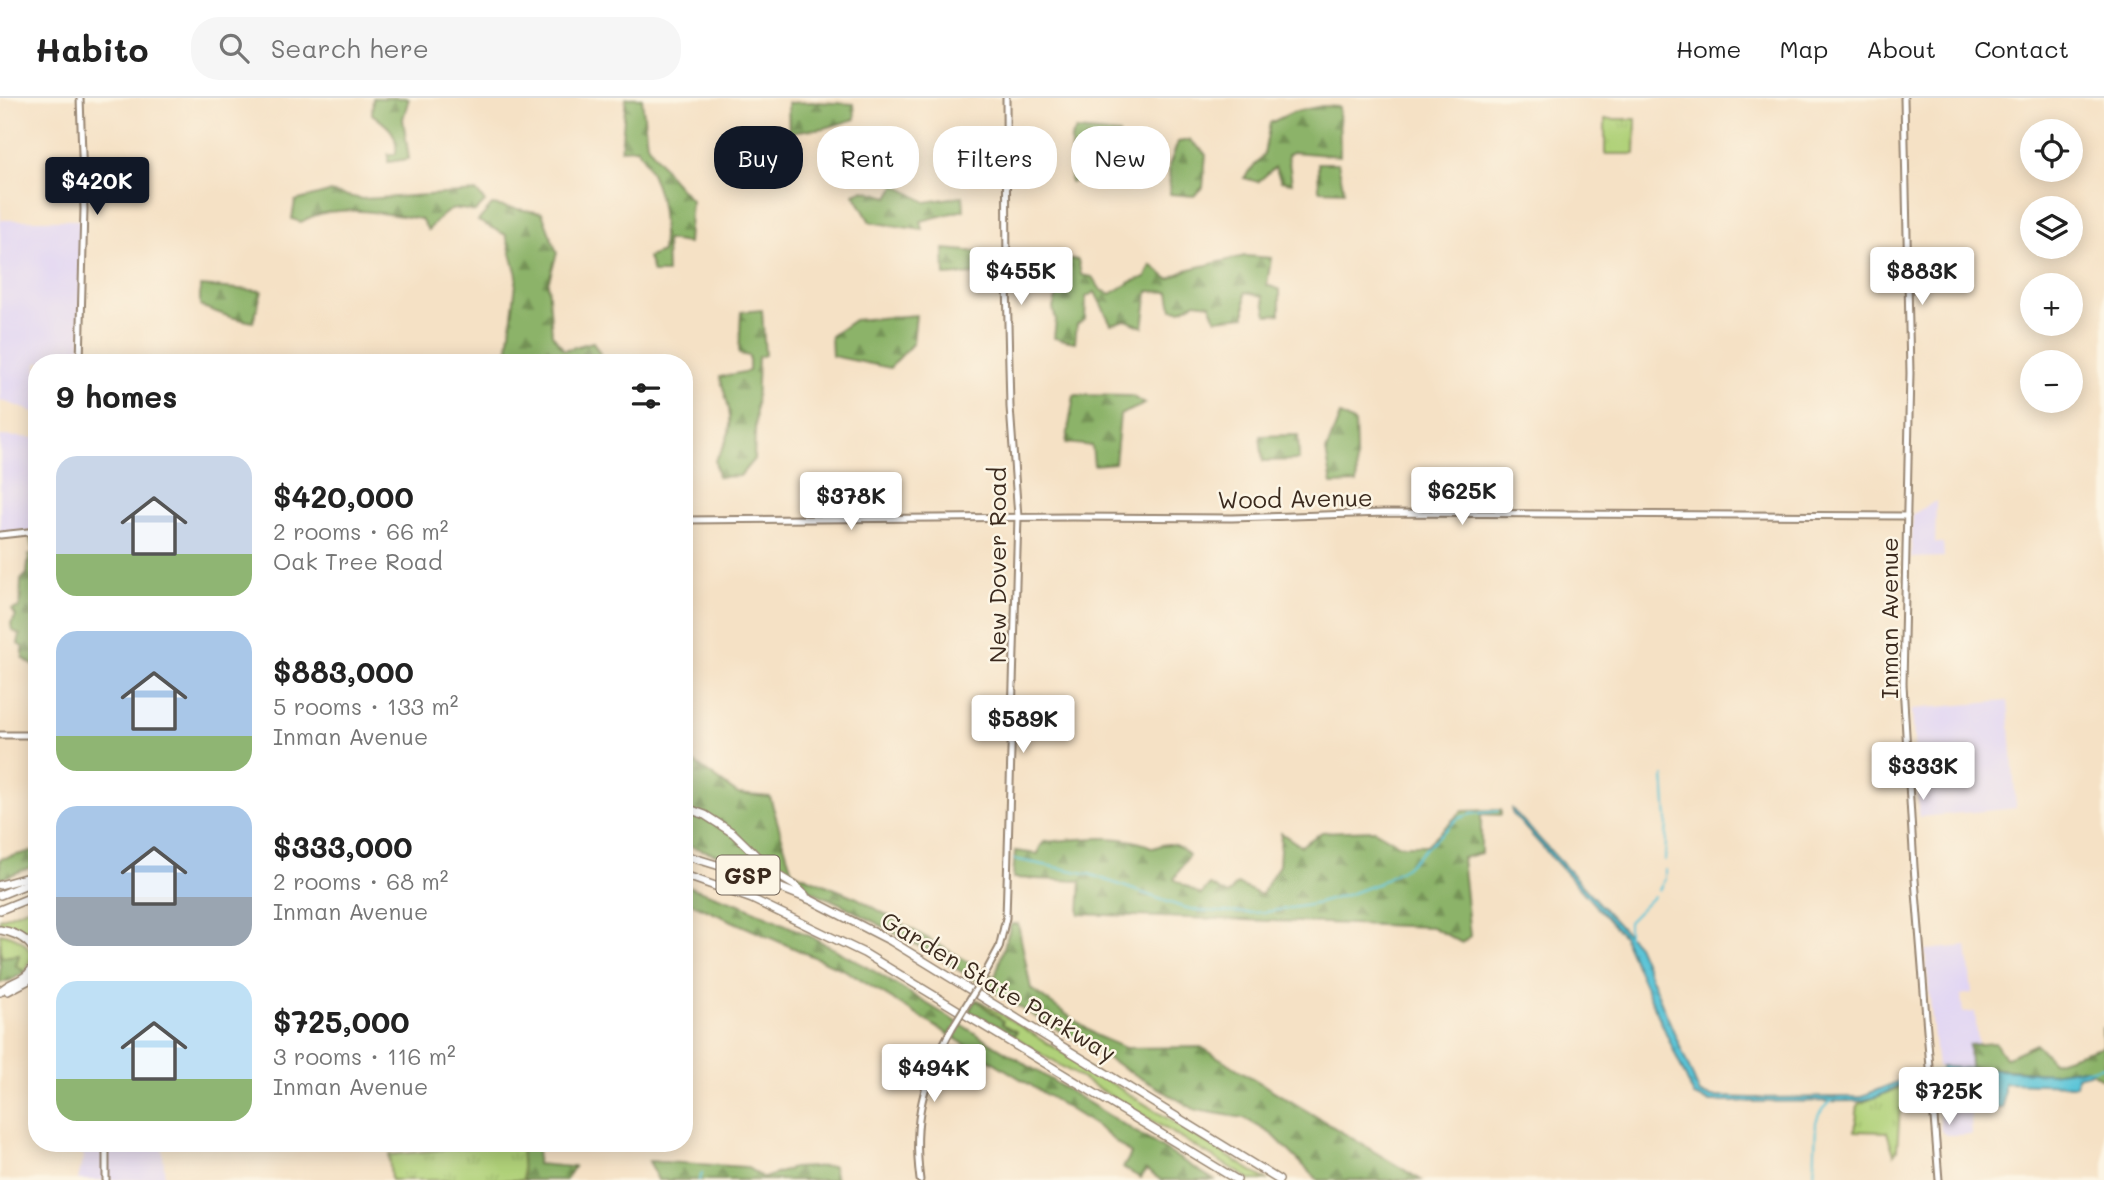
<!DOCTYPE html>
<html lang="en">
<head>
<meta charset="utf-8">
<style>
	:root { --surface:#fff; --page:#f6f6f6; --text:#222; --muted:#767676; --line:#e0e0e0; --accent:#111827 }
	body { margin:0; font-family:Mali,sans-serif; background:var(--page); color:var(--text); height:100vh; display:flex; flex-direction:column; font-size:26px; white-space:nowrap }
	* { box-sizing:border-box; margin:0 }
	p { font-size:23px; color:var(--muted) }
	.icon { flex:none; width:38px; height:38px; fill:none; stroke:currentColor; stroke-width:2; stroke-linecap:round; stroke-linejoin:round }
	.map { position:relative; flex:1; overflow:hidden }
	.sheet { position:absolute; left:28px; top:256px; width:665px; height:798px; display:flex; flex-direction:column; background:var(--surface); border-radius:28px; box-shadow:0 4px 18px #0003 }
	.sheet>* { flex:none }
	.banner { position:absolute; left:714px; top:28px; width:665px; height:63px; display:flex; gap:14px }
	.tools { position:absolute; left:2020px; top:21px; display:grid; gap:14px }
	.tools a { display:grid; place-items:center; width:63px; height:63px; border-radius:50%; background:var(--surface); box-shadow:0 4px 18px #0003; font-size:35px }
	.price { position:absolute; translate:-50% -60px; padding:0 16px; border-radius:7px; background:#fff; color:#222; font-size:23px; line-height:46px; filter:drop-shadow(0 2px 4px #0008) }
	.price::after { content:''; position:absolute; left:50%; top:42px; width:21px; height:16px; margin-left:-10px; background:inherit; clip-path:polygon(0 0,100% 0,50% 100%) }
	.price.selected { background:var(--accent); color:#fff }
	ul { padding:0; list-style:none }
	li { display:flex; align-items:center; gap:21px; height:175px; padding:0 28px }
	li span { display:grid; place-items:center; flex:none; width:196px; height:140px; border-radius:21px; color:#555 }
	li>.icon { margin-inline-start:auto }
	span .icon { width:84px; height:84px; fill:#fffc; stroke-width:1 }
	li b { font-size:30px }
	h2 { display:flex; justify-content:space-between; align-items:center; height:84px; padding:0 28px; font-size:30px }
	.tag { padding:0 24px; border-radius:28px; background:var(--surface); box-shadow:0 4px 18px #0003; font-size:24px; line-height:63px }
	.tag.selected { background:var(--accent); color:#fff }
	header { display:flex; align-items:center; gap:42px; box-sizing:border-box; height:98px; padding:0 35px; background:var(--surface); border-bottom:2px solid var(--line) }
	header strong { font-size:33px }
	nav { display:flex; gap:38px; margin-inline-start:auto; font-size:24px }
	.search { width:490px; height:63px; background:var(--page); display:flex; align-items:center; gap:18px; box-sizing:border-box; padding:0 24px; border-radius:28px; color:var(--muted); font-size:26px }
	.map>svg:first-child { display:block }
</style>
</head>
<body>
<header>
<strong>Habito</strong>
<div class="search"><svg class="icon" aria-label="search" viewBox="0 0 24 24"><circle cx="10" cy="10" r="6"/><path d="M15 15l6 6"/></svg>Search here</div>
<nav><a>Home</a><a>Map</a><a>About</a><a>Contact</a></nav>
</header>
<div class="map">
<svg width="2104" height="1082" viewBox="0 0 2104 1082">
	<defs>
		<pattern id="forest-firs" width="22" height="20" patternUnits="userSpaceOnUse" patternTransform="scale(1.75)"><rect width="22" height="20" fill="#8cb369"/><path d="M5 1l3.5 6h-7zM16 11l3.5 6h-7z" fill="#749256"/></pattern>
		<pattern id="park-tufts" width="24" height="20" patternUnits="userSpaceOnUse" patternTransform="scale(1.75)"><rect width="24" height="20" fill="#b0d179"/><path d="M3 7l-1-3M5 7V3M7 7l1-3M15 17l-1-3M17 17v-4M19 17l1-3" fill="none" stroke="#98b468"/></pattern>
		<pattern id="water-ripples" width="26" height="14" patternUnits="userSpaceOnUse" patternTransform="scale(1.75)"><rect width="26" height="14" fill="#5cc5d8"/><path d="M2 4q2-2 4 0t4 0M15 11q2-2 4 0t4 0" fill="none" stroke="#51a9b9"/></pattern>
	</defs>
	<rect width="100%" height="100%" fill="#fcf5e5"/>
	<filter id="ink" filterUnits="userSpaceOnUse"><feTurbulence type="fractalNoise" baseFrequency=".0143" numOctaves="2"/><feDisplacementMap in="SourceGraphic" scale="14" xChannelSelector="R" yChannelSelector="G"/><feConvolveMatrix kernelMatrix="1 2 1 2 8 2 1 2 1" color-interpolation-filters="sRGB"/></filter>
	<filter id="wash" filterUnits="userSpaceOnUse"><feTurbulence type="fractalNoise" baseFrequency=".00686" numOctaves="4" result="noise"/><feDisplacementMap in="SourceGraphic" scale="28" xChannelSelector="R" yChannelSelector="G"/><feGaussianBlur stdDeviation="1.57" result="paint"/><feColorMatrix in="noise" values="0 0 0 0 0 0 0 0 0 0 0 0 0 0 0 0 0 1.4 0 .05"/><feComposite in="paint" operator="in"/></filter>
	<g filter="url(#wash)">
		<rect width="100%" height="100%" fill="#f5e1c5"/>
		<!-- built -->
		<g fill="#e0d4f4">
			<path d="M0 103 1 122H84L80 264H37V315L0 302Z"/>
			<path d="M0 338 37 340V433L0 437Z"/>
			<path d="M1936 403 1935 445H1943L1944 459 1911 460 1913 416Z"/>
			<path d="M2008 603 2016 710 1919 719 1912 611Z"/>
			<path d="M1967 848 1972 895 1961 897 1963 915 1975 914 1978 946 1969 947 1970 969H1937L1925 852Z"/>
			<path d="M1970 1005 1972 1037H1946L1941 1033 1939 1007Z"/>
			<path d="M79 1045H162L165 1082H78L83 1059Z"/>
		</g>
		<!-- green -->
		<g fill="#b0d179" stroke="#767e4c" stroke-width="2">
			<path d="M37 806V848L23 835 0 829V821Z"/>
			<path d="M0 835C15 838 29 843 31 860L25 874 16 868 18 858 1 860Z"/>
			<path d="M977 901 1266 1082H1251L1041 956 996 926 1014 937 1001 925 1002 923C995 915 981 908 977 901Z"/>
		</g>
		<!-- forest -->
		<g fill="url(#forest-firs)" stroke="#646e44" stroke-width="2">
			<path d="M373 0H409L403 21 409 61 388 64V56H396C398 34 389 29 372 16Z"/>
			<path d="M626 0H642L647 46 672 81 691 102 688 145 666 142 667 175H653L648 159 662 154C666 114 659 82 637 50L621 51Z"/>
			<path d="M815 4 854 6 855 21 825 30 789 34 788 5Z"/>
			<path d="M1322 8 1339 9 1340 58 1293 54 1288 57 1292 85 1281 83 1275 69 1258 84 1244 80 1264 56 1270 25 1293 14Z"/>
			<path d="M1076 32 1119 36 1123 80 1070 84 1071 41Z"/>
			<path d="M1190 42 1206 56 1203 89 1194 98 1170 96 1169 68 1178 44Z"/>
			<path d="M1318 65H1338L1344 93 1319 92Z"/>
			<path d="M896 87 926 104 963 98 964 112 921 123 923 132 870 124 854 96 864 92 889 99Z"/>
			<path d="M329 94 362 101 477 94 485 104 475 114C448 106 446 114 428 132L421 121C384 116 335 103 301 124L292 121 295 103Z"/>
			<path d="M492 107 542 115 557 155 548 185 552 236 564 252 593 244 605 264 507 258 517 177 506 137 478 123Z"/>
			<path d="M944 151 1002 156 1005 174 945 178Z"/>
			<path d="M1047 158 1078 162 1081 177 1092 179 1101 192 1111 196 1131 184 1146 179 1151 167 1169 181 1186 172 1245 158 1271 160 1267 187 1280 192V216L1267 217 1263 198 1245 194V218L1216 221 1210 206 1195 204 1181 212 1172 211 1169 194 1148 193 1143 229 1126 222 1111 226 1095 194 1086 199 1085 221 1077 226 1075 244 1054 240 1056 222 1053 210 1061 183 1069 177 1062 171 1045 166Z"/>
			<path d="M200 188 262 193 253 224 230 219 200 208Z"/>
			<path d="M762 212 765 257 758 259 754 361 740 378 718 379 715 362C739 329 730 315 720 279L749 273V258L739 256 741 214Z"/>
			<path d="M916 217 913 245 890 270 832 258 831 238 854 222Z"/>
			<path d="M1074 297 1131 298 1145 306 1120 317 1115 365 1094 367 1092 348 1066 345Z"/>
			<path d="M1340 317 1355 325 1357 385 1332 386 1326 353Z"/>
			<path d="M1298 337 1299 362 1263 363 1260 338Z"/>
			<path d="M37 439V570L23 560V549L18 546 20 537 12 532 11 526 16 518 12 512 20 509 21 482 27 476 29 457 33 455 30 440Z"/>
			<path d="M684 665H695L738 696 770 699 792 773 857 800 995 879 1011 826H1018L1031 891 1097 938 1125 950 1201 949 1421 1082H1318L1273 1037 1244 1020 1196 1012 1024 912 921 849 841 806 765 772 684 746Z"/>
			<path d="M1501 712V717L1481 716V755L1462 760 1470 838 1462 845 1432 829 1079 816 1081 783 1013 780 1015 753 1038 756 1040 749 1044 744C1079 741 1121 734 1154 750 1169 743 1177 745 1189 757L1174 781 1201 797 1210 787 1228 797 1237 786 1261 797 1279 767 1281 735 1301 748 1322 734 1374 732 1400 747H1427L1462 713Z"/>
			<path d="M37 752V767L0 781V761Z"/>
			<path d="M684 787 742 807 814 840 869 870 1214 1082H1161L1146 1072 1141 1080 1123 1070 1131 1056 1095 1027 846 873 684 802Z"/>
			<path d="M0 844 1 859 19 857 16 868 25 874 11 882 0 885Z"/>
			<path d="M976 902 1003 923 1002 926 1017 934 1014 937 969 913Z"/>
			<path d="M2102 930H2104V983L2086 970 2050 975 1970 969 1969 947 1995 945 2005 960 2036 946 2053 964 2103 948Z"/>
			<path d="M510 1045H538L537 1066 574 1069 566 1082H523L521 1048Z"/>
			<path d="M649 1063 746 1069 764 1080 793 1070 833 1068 836 1082H658Z"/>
		</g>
		<!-- park -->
		<g fill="url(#park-tufts)" stroke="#767e4c" stroke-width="2">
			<path d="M1605 21H1636L1635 56H1605Z"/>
			<path d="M1932 982 1934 1012 1900 1010 1897 1052 1894 1056 1887 1034 1855 1033 1858 1006 1917 983Z"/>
			<path d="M510 1045 521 1048 523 1082H391L389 1057Z"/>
		</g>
		<!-- water -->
		<g fill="url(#water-ripples)" stroke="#4c787b" stroke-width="2">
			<path d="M1512 711 1637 847 1700 996 1712 999 1752 1000 1860 999 1920 975 1918 979 1876 999 1859 1003 1710 1004 1694 998 1623 838 1512 715Z"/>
			<path d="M1941 969 2050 975 2086 970 2092 974 2077 978 2076 987 2004 985 2003 1010 1981 1011 1979 985 1970 981 1941 975Z"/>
		</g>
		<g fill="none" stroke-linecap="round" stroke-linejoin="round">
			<!-- stream -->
			<g stroke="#5cc5d8" stroke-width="2">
				<path d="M1664 678 1667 722 1665 762"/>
				<path d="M1014 761 1089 776 1182 809 1200 813 1248 815 1266 814 1315 806 1350 796 1379 785 1406 769 1457 721 1471 716 1498 713"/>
				<path d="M1659 792 1665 781V772"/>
				<path d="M1628 838V824L1654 798"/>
				<path d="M2088 972 2104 968"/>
				<path d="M1916 980 1923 975 1943 973"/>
				<path d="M699 1082 702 1076"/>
				<path d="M1814 1082 1816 1024 1819 1016 1832 1002"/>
			</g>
		</g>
	</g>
	<g filter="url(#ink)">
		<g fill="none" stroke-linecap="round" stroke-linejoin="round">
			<defs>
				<g id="secondary">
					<path d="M80 0 84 111 80 264"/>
					<path d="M1904 0 1910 275 1903 586 1914 769 1939 1082"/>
					<path d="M684 422 1072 419 1232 420 1384 415 1907 418"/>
					<path d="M0 437 37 433"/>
					<path d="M0 637H37"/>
					<path d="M981 883 999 850 1006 820 1018 419 1010 309 1007 184 1006 0"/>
					<path d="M106 1082V1045"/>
					<path d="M920 1082C912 1021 923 983 952 930"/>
				</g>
				<g id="highway">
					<path d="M684 709 705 717 733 735 774 775 794 787 805 797"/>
					<path d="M684 757 746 776 811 802 891 843 1279 1082"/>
					<path d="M684 777 752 801 864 855 1237 1082"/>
					<path d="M0 787 25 780 34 783"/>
					<path d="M0 797 37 782"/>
					<path d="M0 812 37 797"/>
					<path d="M0 832C21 834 49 854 28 876 20 884 7 885 0 894"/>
					<path d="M8 893 27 883 37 873"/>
				</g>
			</defs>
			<!-- secondary casing -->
			<use href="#secondary" stroke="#988672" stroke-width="9"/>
			<!-- highway casing -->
			<use href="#highway" stroke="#988672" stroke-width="10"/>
			<!-- secondary -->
			<use href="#secondary" stroke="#fff" stroke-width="5"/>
			<!-- highway -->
			<use href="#highway" stroke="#fff" stroke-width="7"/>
			<defs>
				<path id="secondary-bridge" d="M952 930 981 883"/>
			</defs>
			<!-- secondary-bridge casing -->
			<use href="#secondary-bridge" stroke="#988672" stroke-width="9" stroke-linecap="butt"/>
			<!-- secondary-bridge -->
			<use href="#secondary-bridge" stroke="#fff" stroke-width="5"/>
		</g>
	</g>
	<g text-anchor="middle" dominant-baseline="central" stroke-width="5" stroke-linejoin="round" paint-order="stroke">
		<!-- shield labels -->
		<rect fill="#fcf5e5" stroke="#75675a" stroke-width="2" x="716.5" y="757.5" width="63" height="39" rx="5"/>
		<g font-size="23" font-weight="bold" fill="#3b2a1e">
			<text x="748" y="777">GSP</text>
		</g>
		<!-- street labels -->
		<g font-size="24" fill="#3b2a1e" stroke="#fcf5e5">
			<text transform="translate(1295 400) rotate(-1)">Wood Avenue</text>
			<text transform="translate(996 467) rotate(-90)">New Dover Road</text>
			<text transform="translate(1888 520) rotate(-90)">Inman Avenue</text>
			<text transform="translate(999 888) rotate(31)">Garden State Parkway</text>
		</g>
	</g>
</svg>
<div class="tools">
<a><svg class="icon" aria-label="locate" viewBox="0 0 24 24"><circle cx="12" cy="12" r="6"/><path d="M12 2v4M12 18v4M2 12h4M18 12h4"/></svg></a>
<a><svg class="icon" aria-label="layers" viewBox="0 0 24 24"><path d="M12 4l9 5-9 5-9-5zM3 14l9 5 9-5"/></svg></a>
<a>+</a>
<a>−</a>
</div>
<b class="price selected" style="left:97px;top:119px">$420K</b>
<b class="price" style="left:1021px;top:209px">$455K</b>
<b class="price" style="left:1922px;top:209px">$883K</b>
<b class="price" style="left:1462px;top:429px">$625K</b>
<b class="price" style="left:851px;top:434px">$378K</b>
<b class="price" style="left:1023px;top:657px">$589K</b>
<b class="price" style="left:1923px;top:704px">$333K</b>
<b class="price" style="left:934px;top:1006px">$494K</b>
<b class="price" style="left:1949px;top:1029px">$725K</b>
<div class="banner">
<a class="tag selected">Buy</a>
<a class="tag">Rent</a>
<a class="tag">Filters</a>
<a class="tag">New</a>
</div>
<section class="sheet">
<h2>9 homes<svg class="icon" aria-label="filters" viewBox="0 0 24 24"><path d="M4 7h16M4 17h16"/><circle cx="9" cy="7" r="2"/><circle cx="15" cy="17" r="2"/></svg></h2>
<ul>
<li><span style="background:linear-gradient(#c9d6e8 70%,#8fb573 0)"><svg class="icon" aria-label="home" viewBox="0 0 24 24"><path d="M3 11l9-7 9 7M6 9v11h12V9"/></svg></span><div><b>$420,000</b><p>2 rooms · 66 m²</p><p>Oak Tree Road</p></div></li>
<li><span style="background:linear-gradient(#a9c7e8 75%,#8fb573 0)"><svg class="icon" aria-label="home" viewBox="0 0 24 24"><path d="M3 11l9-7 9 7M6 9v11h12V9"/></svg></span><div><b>$883,000</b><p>5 rooms · 133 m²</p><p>Inman Avenue</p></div></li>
<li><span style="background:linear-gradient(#a9c7e8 65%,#9aa5b1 0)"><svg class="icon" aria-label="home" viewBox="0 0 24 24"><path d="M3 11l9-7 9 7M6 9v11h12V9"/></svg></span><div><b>$333,000</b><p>2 rooms · 68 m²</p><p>Inman Avenue</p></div></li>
<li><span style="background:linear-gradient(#bfe0f5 70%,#8fb573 0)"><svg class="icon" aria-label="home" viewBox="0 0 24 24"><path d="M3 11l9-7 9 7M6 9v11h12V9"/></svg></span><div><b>$725,000</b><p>3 rooms · 116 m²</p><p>Inman Avenue</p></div></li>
</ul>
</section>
</div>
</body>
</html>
